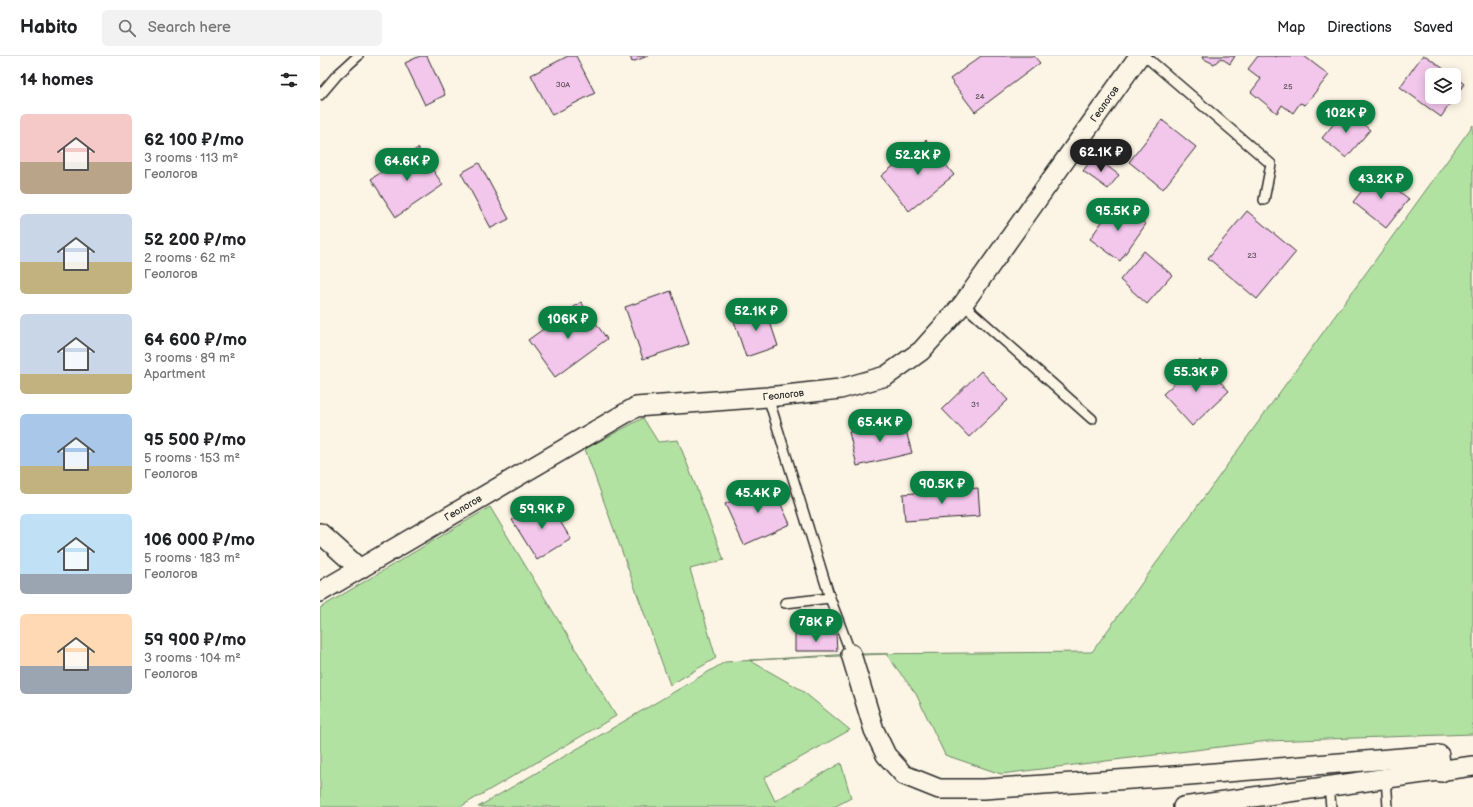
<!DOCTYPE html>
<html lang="en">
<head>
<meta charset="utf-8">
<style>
	:root { --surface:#fff; --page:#f2f2f2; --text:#202124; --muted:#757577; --line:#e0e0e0; --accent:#0b8043 }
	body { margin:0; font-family:"Balsamiq Sans",sans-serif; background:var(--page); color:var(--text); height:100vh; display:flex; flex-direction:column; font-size:15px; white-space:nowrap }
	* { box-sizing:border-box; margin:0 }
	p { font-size:13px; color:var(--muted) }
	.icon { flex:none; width:22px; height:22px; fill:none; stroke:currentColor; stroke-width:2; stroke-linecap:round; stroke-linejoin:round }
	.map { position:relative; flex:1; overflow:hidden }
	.side { display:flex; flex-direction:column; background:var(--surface); width:320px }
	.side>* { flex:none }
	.buttons { position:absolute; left:1105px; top:12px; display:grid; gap:8px }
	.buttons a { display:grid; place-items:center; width:36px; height:36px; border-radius:6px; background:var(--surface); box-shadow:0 2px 10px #0003; font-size:20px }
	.price { position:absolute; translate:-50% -34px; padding:0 9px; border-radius:14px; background:var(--accent); color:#fff; font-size:13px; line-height:26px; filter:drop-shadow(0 1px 2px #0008) }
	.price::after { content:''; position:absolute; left:50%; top:24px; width:12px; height:9px; margin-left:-6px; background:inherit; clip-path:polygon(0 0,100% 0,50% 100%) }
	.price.on { background:#222; color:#fff }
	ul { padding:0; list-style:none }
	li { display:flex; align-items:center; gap:12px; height:100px; padding:0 20px }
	li span { display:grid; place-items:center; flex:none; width:112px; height:80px; border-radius:6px; color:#555 }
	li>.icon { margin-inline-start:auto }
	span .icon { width:48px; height:48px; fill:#fffc; stroke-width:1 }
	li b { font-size:17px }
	h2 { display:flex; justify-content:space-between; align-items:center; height:48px; padding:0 20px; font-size:17px }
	header { display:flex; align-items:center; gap:24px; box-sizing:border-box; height:56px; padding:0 20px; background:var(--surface); border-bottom:1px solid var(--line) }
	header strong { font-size:19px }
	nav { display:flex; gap:22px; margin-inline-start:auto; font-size:14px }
	.search { width:280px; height:36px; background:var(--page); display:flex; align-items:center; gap:10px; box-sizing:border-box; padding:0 14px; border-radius:6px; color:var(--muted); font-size:15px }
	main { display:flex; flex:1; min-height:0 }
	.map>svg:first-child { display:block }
</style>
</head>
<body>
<header>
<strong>Habito</strong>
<div class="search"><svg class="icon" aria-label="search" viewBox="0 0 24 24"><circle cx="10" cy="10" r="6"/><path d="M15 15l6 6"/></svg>Search here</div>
<nav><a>Map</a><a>Directions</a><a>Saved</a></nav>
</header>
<main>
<section class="side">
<h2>14 homes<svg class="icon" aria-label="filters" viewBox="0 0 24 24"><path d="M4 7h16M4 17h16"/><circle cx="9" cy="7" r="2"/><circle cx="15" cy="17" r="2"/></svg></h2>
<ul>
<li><span style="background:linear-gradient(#f6c9c9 60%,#b9a48a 0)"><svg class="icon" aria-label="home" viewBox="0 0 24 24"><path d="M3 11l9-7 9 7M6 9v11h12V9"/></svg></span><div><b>62 100 ₽/mo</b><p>3 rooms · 113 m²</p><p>Геологов</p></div></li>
<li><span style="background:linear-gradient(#c9d6e8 60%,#c2b280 0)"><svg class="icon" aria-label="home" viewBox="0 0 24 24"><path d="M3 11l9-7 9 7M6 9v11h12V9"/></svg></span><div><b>52 200 ₽/mo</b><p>2 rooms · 62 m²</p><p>Геологов</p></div></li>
<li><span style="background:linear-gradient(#c9d6e8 75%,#c2b280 0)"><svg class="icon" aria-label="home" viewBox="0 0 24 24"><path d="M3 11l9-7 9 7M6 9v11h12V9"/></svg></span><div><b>64 600 ₽/mo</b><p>3 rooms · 89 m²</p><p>Apartment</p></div></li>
<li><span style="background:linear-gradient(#a9c7e8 65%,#c2b280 0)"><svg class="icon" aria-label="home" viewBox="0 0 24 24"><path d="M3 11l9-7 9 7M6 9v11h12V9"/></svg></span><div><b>95 500 ₽/mo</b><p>5 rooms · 153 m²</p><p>Геологов</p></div></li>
<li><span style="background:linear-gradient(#bfe0f5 75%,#9aa5b1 0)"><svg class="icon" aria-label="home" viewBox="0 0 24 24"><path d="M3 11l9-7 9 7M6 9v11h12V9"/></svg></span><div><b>106 000 ₽/mo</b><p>5 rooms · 183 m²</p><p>Геологов</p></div></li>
<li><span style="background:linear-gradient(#ffd9b3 65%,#9aa5b1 0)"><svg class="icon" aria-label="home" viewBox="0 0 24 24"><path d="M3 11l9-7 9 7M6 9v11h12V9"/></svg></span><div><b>59 900 ₽/mo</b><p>3 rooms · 104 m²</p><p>Геологов</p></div></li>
</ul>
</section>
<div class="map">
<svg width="1153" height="751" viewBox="0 0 1153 751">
	<rect width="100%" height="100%" fill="#fcf5e5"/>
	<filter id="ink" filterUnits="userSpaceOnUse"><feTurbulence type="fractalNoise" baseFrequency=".025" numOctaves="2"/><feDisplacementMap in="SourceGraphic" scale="8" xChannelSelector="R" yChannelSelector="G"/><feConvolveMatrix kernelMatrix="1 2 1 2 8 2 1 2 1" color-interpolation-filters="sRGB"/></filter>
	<g filter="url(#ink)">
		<!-- green -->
		<g fill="#b2e2a2" stroke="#6e8666">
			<path d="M1153 69V678L948 685 681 718 625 699 596 638 566 598 429 604 480 633 530 674 444 722 455 745 521 707 531 742 514 751H158L405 606 531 598 772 596Z"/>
			<path d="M323 362 338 386 358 384 404 504 370 513 396 602 350 629 265 393Z"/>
			<path d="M170 451 296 660 140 751H0V552Z"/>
		</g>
		<!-- building -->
		<g fill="#f3c6eb" stroke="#2b2b2b">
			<path d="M100 0H107L125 39 105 49 85 7Z"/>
			<path d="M248 0H256L275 37 232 59 211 19Z"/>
			<path d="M310 0H328L312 6Z"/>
			<path d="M661 0H714L720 7 655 56 630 23Z"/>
			<path d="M883 0H915L910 8 901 2 894 8 882 2Z"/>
			<path d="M938 0H954L956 1 957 0H984L1009 19 985 49 980 47 973 57 962 49 957 57 931 36 941 23 928 13Z"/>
			<path d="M1102 0H1106L1132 19H1112V41H1134V20L1144 28 1121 61 1080 31Z"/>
			<path d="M1026 53 1050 74 1026 102 1002 82Z"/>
			<path d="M842 64 876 91 843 133 809 106Z"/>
			<path d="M606 84 634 119 589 155 561 120Z"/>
			<path d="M98 92 123 129 76 161 51 123Z"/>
			<path d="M774 100 799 119 788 133 763 115Z"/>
			<path d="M159 107 189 163 171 172 141 117Z"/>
			<path d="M1056 117 1089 143 1066 172 1033 146Z"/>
			<path d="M795 147 826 168 800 205 770 183Z"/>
			<path d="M927 155 976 196 937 243 888 202Z"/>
			<path d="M824 195 852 219 827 248 800 224Z"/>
			<path d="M351 235 369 288 323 303 305 251Z"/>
			<path d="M261 246 287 283 235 321 208 284Z"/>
			<path d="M445 251 458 290 426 301 413 262Z"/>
			<path d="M880 304 909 335 872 370 843 338Z"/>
			<path d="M661 315 688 344 649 381 622 353Z"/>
			<path d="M583 363 592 397 537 410 529 376Z"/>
			<path d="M451 427 470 468 424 489 405 448Z"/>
			<path d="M658 432 660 460 585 465 583 438Z"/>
			<path d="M226 443 251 483 217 504 192 464Z"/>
			<path d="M516 578 517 595H475V579Z"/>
		</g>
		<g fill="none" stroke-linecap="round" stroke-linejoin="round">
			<defs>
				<g id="service">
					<path d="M825 0 951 108 944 144"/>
					<path d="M0 39 17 19 38 0"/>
					<path d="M643 248 772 363"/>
					<path d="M448 341 510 542 531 598"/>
					<path d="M465 547 510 542"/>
					<path d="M1066 722 1068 751"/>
					<path d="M1009 730 1011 751"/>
				</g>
				<g id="minor">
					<path d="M0 477 40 513"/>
					<path id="s1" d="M0 536 316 351 448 341 520 333 566 320 601 295 643 248 819 0"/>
					<path d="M531 598 554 674 566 699 584 719 619 733H664L869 719 1119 699 1121 716"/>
					<path d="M863 751 1153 710"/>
				</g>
			</defs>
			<!-- service casing -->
			<use href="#service" stroke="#2b2b2b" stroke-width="12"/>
			<!-- minor casing -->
			<use href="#minor" stroke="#2b2b2b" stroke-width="22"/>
			<!-- service -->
			<use href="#service" stroke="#fcf5e5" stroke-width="9"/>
			<!-- minor -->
			<use href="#minor" stroke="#fcf5e5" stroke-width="19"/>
		</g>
	</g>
	<g text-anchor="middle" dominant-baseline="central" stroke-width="3.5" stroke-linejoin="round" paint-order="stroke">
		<!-- number labels -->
		<g font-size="8" fill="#5d525b">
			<text x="243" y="28">30А</text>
			<text x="968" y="30">25</text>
			<text x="660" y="40">24</text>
			<text x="932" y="199">23</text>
			<text x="655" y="348">31</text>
		</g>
		<!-- street labels -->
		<g font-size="10" fill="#2b2b2b" stroke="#fcf5e5">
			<text stroke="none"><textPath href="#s1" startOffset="970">Геологов</textPath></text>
			<text stroke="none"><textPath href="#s1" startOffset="514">Геологов</textPath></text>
			<text stroke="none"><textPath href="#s1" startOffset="166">Геологов</textPath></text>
		</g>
	</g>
</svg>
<div class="buttons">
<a><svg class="icon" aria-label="layers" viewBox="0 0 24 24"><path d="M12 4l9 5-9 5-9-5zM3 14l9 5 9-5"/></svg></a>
</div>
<b class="price" style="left:1026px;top:78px">102K ₽</b>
<b class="price on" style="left:781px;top:117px">62.1K ₽</b>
<b class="price" style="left:598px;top:120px">52.2K ₽</b>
<b class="price" style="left:87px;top:126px">64.6K ₽</b>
<b class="price" style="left:1061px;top:144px">43.2K ₽</b>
<b class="price" style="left:798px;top:176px">95.5K ₽</b>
<b class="price" style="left:436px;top:276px">52.1K ₽</b>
<b class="price" style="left:248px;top:284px">106K ₽</b>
<b class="price" style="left:876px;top:337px">55.3K ₽</b>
<b class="price" style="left:560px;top:387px">65.4K ₽</b>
<b class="price" style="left:622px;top:449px">90.5K ₽</b>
<b class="price" style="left:438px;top:458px">45.4K ₽</b>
<b class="price" style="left:222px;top:474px">59.9K ₽</b>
<b class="price" style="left:496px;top:587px">78K ₽</b>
</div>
</main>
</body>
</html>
